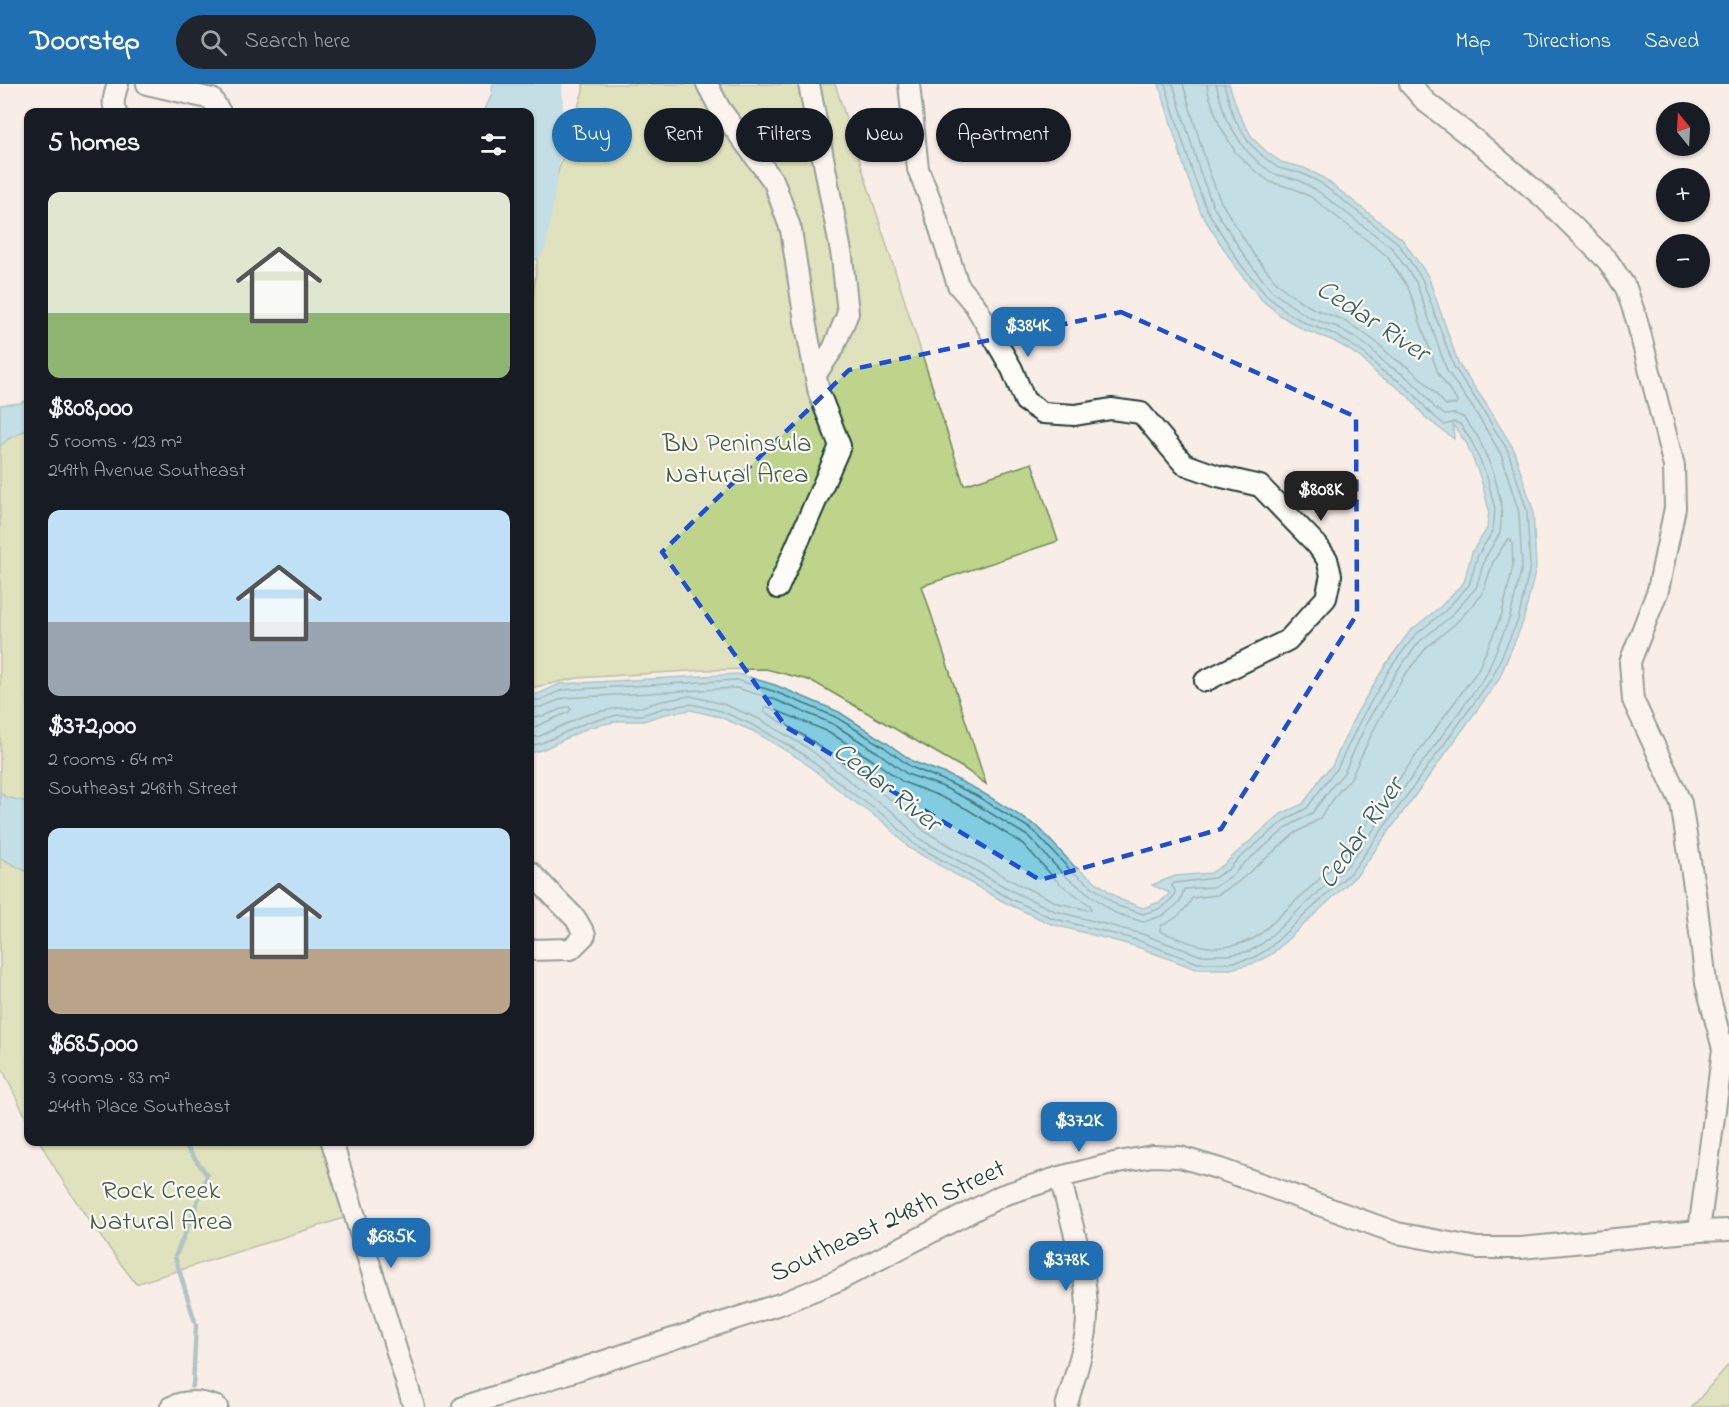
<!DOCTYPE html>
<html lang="en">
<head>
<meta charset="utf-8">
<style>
	:root { --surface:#171b24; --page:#20242c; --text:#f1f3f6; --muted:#9ea1a6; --accent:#1f6fb2 }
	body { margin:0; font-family:"Indie Flower",sans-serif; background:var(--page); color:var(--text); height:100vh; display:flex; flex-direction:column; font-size:22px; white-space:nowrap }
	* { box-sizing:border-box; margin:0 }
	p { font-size:20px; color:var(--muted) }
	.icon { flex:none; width:33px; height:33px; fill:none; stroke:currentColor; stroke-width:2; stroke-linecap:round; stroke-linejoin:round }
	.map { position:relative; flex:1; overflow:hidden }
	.sheet { position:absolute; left:24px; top:24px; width:510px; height:1038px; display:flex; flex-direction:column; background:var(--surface); border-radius:12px; box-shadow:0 2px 4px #0004 }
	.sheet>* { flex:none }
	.hud { position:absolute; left:552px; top:24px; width:570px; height:54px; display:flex; gap:12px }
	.needle { width:39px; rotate:342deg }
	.controls { position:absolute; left:1656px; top:18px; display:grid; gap:12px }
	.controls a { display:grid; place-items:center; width:54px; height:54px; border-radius:50%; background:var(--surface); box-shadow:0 2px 4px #0004; font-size:30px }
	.price { position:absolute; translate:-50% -51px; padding:0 14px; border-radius:12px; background:var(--accent); color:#fff; font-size:20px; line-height:39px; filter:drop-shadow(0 2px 3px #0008) }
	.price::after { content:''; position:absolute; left:50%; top:36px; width:18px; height:14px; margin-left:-9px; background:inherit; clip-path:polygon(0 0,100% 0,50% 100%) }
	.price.on { background:#222; color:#fff }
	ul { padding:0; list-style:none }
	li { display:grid; align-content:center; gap:12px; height:318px; padding:0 24px }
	li span { display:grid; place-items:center; height:186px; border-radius:12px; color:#555 }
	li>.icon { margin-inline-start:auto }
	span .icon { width:108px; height:108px; fill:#fffc; stroke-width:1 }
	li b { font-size:26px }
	h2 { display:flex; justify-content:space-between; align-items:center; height:72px; padding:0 24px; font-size:26px }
	.tag { padding:0 21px; border-radius:27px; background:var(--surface); box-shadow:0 2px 4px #0004; font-size:21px; line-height:54px }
	.tag.on { background:var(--accent); color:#fff }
	header { display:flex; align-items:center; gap:36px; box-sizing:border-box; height:84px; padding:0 30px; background:var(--accent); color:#fff }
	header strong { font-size:28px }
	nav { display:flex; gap:33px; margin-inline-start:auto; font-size:21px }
	.search { width:420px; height:54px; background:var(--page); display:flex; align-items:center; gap:15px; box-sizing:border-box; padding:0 21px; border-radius:33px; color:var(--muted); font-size:22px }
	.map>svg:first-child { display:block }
</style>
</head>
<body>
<header>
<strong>Doorstep</strong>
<div class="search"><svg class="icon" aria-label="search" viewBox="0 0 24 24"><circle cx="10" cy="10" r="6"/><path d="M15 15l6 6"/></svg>Search here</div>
<nav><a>Map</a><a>Directions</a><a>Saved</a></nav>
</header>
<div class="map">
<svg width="1729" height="1323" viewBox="0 0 1729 1323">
	<rect width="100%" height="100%" fill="#f9ede7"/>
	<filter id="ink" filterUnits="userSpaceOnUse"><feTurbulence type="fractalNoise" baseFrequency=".0167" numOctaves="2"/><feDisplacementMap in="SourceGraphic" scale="12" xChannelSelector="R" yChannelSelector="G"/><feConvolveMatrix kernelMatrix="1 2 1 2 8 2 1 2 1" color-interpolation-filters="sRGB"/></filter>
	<g filter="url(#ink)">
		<!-- green -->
		<g fill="#bed48a" stroke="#6e885f" stroke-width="1.5">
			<path d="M583 0H835L964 401 1032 379 1058 457 922 502 986 700 963 684 812 597 766 585 705 586 578 594 530 604V221L533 214 541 143 583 7Z"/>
			<path d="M0 330 28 342V1038L0 980Z"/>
			<path d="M40 1058H337L360 1129 136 1200C101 1154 67 1108 40 1058Z"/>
			<path d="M1729 1280V1323H1692Z"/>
		</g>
		<!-- water -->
		<g fill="#81cce0" stroke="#5a939b" stroke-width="1.5">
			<path d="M493 0H559L557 32 545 80 533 100 530 112V28H484L491 12Z"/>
			<path d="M1159 0H1229L1239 30 1253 55 1268 69 1281 78 1304 84 1322 93 1402 155 1428 192 1459 281 1486 320 1513 364 1533 426 1536 484 1523 538 1498 597 1358 790 1272 870 1255 879 1230 885H1196L1135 862 1051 840 1006 819 909 764 886 740 849 714 800 675 753 647 720 633 691 626 665 630 643 637H619L590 643 544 665 530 669V611L538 610 560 600 738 590 775 601 839 628 887 659 914 678 946 690 978 706 1038 743 1074 782 1121 816 1143 824 1160 818 1170 809 1152 801 1175 792 1211 789 1225 780 1233 772 1281 730 1303 720 1323 691 1332 682 1355 632 1386 580 1410 547 1440 523 1464 498 1472 468 1487 445 1489 426 1481 395 1467 360 1453 341 1454 355 1426 334 1409 313 1396 302 1378 291 1362 275 1348 265 1332 256 1304 246 1281 232 1262 216 1236 184 1201 129 1187 92Z"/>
			<path d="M28 315V345L8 355 0 362V321L21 319Z"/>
			<path d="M0 708 5 713 28 718V788L0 774Z"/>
		</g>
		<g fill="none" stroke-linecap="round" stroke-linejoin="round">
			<!-- shore -->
			<g stroke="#467679" stroke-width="1.5">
				<path d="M1183 0 1208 85 1221 118 1254 171 1278 200 1294 213 1314 225 1341 235 1361 247 1376 258 1392 273 1409 284 1423 296 1446 321 1456 320 1457 317 1438 289 1408 203 1386 171 1311 113 1295 105 1270 98 1253 85 1236 69 1219 40 1208 8 1207 0"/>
				<path d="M530 79 532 74 543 31 545 0"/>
				<path d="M530 94 539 77 551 32 553 0"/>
				<path d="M1510 455 1512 458 1513 482 1502 530 1478 586 1341 775 1258 852C1243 861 1220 866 1202 862 1189 859 1173 852 1160 847L1161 842C1175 836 1185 828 1192 814L1217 811 1237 799 1294 750 1319 735 1340 706 1351 694 1375 643 1404 592 1427 563 1456 539 1482 511 1493 478 1507 456Z"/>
				<path d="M530 616H540L562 606 737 596 773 607 836 633 884 663 911 683 943 696 975 711 1034 747 1070 786 1118 822 1143 830 1162 824 1174 812 1175 807 1172 802 1174 799 1214 794 1229 785 1237 776 1285 736 1307 724 1328 695 1337 685 1361 635 1391 583 1415 551 1445 527 1469 501 1478 471 1493 447 1495 425 1487 393 1472 358 1460 340 1454 338 1445 341 1430 329 1413 309 1399 297 1381 286 1366 271 1352 261 1334 250 1307 240 1285 227 1266 211 1241 181 1207 126 1193 90 1165 0"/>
				<path d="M765 623H768L829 648 874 677 903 698 937 711 967 725 1023 760 1059 799 1090 821 1091 825 1088 826 1058 819 1016 799 924 747 900 722 862 696 814 658 765 628 764 626Z"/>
				<path d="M530 624 541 623 564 614 736 604 771 614 833 640 880 670 907 690 941 702 971 717 1029 753 1065 792 1115 829 1143 838 1164 831 1180 818 1184 805 1212 803 1218 801 1234 790 1242 781 1289 742 1312 729 1334 700 1344 689 1367 638 1397 587 1420 557 1450 533 1476 504 1485 474 1500 449 1502 423 1494 390 1478 353 1463 333 1455 330 1445 331 1435 324 1418 303 1404 291 1386 280 1371 265 1356 254 1337 243 1310 234 1289 220 1271 206 1247 176 1213 122 1200 88 1173 0"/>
				<path d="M530 633 544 632 566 623H569L571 625 569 628 530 645"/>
				<path d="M530 655 540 652 585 631 617 624 641 623 662 617 690 612 723 620 759 635 808 664 857 703 894 729 918 754 1012 807 1055 827 1139 849 1199 871H1229L1250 867 1263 859 1348 781 1486 591 1510 533 1522 483 1519 429 1501 370 1475 327 1447 287 1416 198 1392 164 1315 105 1298 96 1274 90 1260 80 1244 64 1226 35 1216 0"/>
				<path d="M530 662 542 659 588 638 618 631H642L664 624 691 620 721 627 755 642 803 670 852 709 889 735 914 760 1009 814 1052 834 1137 856 1198 879H1229L1253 874 1268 865 1353 786 1492 594 1518 536 1530 483 1527 427 1508 367 1481 323 1454 283 1422 195 1398 159 1319 98 1301 89 1278 84 1265 74 1249 59 1233 32 1224 0"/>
			</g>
			<!-- stream -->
			<path stroke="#5a939b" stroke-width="4.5" d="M183 1058 207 1091 192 1133 175 1173 196 1241 193 1302 192 1303"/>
			<!-- river -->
			<path stroke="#81cce0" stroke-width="28" d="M530 163 533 157 550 46 548 0"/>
			<defs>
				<g id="minor">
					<path d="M147 0 212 15 220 28"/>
					<path d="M707 0 720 25 774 98 791 146 805 237 819 309 840 362 778 504"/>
					<path d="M809 0 842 173 848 229 833 265 816 290"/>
					<path d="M909 0 918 85 932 120 958 201 975 221 1012 285 1025 317 1043 329 1075 331 1111 325 1141 329 1184 380 1218 392 1260 402 1317 461 1327 475 1331 491 1326 514 1288 556 1205 597"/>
					<path d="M1410 0 1426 18 1484 63 1546 116 1608 177 1626 204 1637 237 1674 382 1675 424 1658 506 1630 578 1633 616 1681 719 1696 815 1706 899 1723 965 1699 1147"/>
					<path d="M116 28C111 20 115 9 118 0"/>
					<path d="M530 788 576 835 585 851 571 865 530 866"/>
					<path d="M332 1058 414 1323"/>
					<path d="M1060 1093C1071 1139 1092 1199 1086 1247 1082 1273 1073 1298 1066 1323"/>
					<path d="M171 1323C185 1316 201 1317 217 1323"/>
					<path d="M463 1323 783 1219 839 1196 1003 1111 1060 1093 1119 1078 1152 1072 1180 1073 1220 1085 1397 1149 1477 1164H1521L1699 1147 1729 1146"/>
				</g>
			</defs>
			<!-- minor casing -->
			<use href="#minor" stroke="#1f3d34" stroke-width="24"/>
			<!-- minor -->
			<use href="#minor" stroke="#fdfcf7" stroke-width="20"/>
		</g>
	</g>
	<!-- marked area -->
	<path d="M0 0H1729V1323H0ZM1121 228 1356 333 1357 530 1221 745 1040 796 786 643 662 468 849 286Z" fill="#f9ede7" fill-opacity=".55" fill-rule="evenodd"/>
	<path fill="none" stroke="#1d4ed8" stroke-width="4.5" stroke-dasharray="12 8" stroke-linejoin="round" d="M1121 228 1356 333 1357 530 1221 745 1040 796 786 643 662 468 849 286Z"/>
	<g text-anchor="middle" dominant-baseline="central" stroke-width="4.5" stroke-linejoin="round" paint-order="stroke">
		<!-- park labels -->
		<g font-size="27" fill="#3f5b45" stroke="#fdfcf7">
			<text x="737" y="360">BN Peninsula<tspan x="737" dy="31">Natural Area</tspan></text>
			<text x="161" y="1107">Rock Creek<tspan x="161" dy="31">Natural Area</tspan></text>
		</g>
		<!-- street labels -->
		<g font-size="27" fill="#1f3d34" stroke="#fdfcf7">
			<text transform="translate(888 1138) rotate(-25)">Southeast 248th Street</text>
		</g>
		<!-- water labels -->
		<g font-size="28" font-style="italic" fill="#38615f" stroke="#fdfcf7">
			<text transform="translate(1372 238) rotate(33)">Cedar River</text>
			<text transform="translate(886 704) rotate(38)">Cedar River</text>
			<text transform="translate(1362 750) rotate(-55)">Cedar River</text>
		</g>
	</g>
</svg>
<div class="controls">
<a><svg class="needle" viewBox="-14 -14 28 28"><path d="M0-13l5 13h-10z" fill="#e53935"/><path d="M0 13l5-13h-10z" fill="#9ea1a6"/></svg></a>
<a>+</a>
<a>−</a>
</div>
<b class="price" style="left:1028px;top:274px">$384K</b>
<b class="price on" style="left:1321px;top:438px">$808K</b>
<b class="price" style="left:1079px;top:1069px">$372K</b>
<b class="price" style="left:391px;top:1185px">$685K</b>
<b class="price" style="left:1066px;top:1208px">$378K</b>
<div class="hud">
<a class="tag on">Buy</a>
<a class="tag">Rent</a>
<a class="tag">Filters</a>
<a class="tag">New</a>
<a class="tag">Apartment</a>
</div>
<section class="sheet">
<h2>5 homes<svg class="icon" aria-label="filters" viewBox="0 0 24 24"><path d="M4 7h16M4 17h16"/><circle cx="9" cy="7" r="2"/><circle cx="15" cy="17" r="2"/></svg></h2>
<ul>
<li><span style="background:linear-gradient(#dfe7d0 65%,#8fb573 0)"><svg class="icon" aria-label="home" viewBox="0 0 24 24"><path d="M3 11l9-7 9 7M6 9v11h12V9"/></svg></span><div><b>$808,000</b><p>5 rooms · 123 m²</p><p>249th Avenue Southeast</p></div></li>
<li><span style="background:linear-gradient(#bfe0f5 60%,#9aa5b1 0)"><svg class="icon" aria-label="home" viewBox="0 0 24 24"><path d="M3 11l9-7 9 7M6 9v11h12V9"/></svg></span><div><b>$372,000</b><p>2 rooms · 64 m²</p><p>Southeast 248th Street</p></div></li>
<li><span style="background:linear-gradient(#bfe0f5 65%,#b9a48a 0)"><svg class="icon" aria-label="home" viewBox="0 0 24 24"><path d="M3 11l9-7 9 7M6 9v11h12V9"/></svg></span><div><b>$685,000</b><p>3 rooms · 83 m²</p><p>244th Place Southeast</p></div></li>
</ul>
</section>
</div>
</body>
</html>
